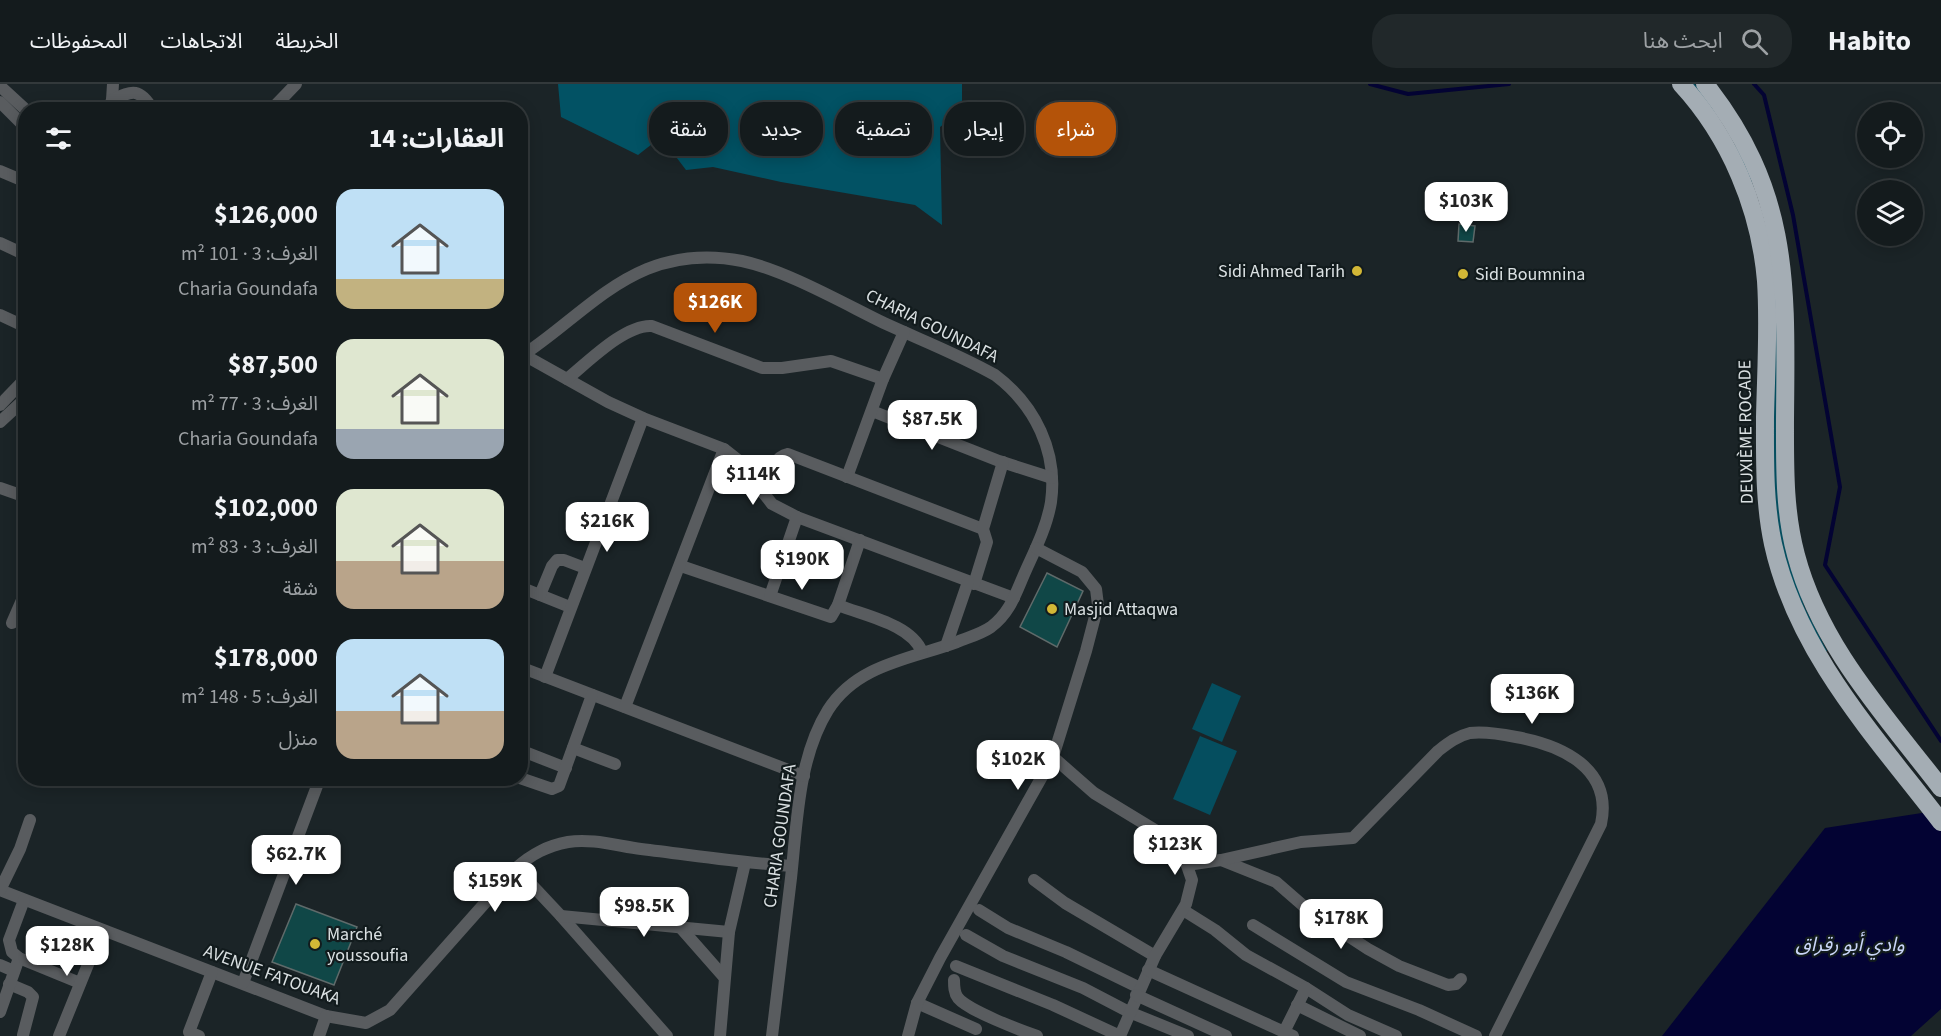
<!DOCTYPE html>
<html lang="ar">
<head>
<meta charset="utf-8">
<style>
	:root { --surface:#141b1d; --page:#21282a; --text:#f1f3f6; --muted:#9da1a4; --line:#33393b; --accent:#b45309 }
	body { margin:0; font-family:"Source Sans 3","Noto Sans Arabic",sans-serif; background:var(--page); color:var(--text); direction:rtl; height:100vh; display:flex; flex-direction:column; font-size:22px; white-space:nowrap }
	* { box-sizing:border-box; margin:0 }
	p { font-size:20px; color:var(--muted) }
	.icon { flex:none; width:33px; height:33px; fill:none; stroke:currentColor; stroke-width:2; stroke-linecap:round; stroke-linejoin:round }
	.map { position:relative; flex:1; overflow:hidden; direction:ltr }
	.panel { position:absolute; left:18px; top:18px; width:510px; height:684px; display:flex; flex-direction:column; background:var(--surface); border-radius:24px; box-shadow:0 3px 15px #0003,0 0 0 2px var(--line); direction:rtl }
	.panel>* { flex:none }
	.hud { position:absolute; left:546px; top:18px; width:570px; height:54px; direction:rtl; display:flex; gap:12px }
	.controls { position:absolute; left:1857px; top:18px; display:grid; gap:12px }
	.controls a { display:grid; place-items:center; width:66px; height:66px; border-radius:50%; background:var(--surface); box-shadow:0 3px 15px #0003,0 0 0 2px var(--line); font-size:30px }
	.price { position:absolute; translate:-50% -51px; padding:0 14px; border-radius:12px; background:#fff; color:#222; font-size:20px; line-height:39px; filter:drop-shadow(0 2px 3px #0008) }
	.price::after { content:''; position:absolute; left:50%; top:36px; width:18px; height:14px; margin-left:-9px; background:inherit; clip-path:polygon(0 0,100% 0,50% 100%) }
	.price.active { background:var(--accent); color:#fff }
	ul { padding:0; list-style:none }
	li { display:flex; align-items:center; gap:18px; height:150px; padding:0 24px }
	li span { display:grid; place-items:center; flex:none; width:168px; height:120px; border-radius:18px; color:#555 }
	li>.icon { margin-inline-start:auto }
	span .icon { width:72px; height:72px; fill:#fffc; stroke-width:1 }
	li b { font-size:26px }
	h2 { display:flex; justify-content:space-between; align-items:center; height:72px; padding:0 24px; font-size:26px }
	.tag { padding:0 21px; border-radius:24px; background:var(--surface); box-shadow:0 3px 15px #0003,0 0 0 2px var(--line); font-size:21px; line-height:54px }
	.tag.active { background:var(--accent); color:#fff }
	header { display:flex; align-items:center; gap:36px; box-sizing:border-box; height:84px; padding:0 30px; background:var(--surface); border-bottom:2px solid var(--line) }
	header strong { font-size:28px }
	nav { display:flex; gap:33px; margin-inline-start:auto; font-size:21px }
	.search { width:420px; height:54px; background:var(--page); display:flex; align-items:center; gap:15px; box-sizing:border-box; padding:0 21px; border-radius:24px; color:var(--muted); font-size:22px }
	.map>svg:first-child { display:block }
</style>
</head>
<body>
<header>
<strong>Habito</strong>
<div class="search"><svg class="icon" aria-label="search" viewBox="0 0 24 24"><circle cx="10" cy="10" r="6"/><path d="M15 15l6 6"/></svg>ابحث هنا</div>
<nav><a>الخريطة</a><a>الاتجاهات</a><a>المحفوظات</a></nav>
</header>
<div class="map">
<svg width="1941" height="952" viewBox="0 0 1941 952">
	<rect width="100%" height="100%" fill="#1b2427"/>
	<!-- green -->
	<g fill="#054e5f">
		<path d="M1692 0H1695L1707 15 1747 81 1774 174 1789 479 1805 524 1827 567 1824 568 1793 503 1780 456 1774 408V194Z"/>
		<path d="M1212 599 1241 612 1222 658 1192 645Z"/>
		<path d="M1200 652 1237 667 1210 731 1173 715Z"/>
	</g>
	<!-- forest -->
	<path fill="#025264" d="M558 0H962V26L940 43 942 141 915 121 781 98 713 83 686 86 661 53 638 71 561 33Z"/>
	<!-- water -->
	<path fill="#030333" d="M1941 726V925L1911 952H1662L1825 744Z"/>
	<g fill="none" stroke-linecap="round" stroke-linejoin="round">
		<!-- stream -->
		<g stroke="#030333" stroke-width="4">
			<path d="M1370 0 1408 10 1509 0"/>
			<path d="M1754 0 1764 11 1793 131 1840 403 1825 481 1941 657"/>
		</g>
	</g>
	<!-- building -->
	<g fill="#104747" stroke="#5f6a6a" stroke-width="1.5">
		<path d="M1459 140 1475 142 1473 158 1458 157Z"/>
		<path d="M1047 489 1083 507 1057 563 1020 543Z"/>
		<path d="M296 820 357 843 334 901 272 878Z"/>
	</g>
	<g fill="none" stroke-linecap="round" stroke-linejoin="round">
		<!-- minor -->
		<g stroke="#595c5f" stroke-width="12">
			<path d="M0 2 26 26"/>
			<path d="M112 16 113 0"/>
			<path d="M0 18 26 44"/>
			<path d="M108 26 112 16C133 6 140 4 153 26"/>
			<path d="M271 26 296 0"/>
			<path d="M0 87 26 98"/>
			<path d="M0 159 26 171"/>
			<path d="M0 231 26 243"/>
			<path d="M524 271 608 318 643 334 724 365 738 376 772 420 797 433 1014 514"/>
			<path d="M520 273C564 245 599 205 647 185 677 173 711 171 742 177 785 186 843 219 884 239 921 256 960 271 995 291 1035 321 1058 368 1051 418 1047 442 1036 464 1026 486 1016 508 1011 528 991 543 981 550 969 553 957 558 911 575 857 580 828 626 798 674 797 740 791 794 785 847 778 899 772 952"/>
			<path d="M567 295C587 279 625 240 652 242L762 284H782L831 277 883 295"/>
			<path d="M0 321 26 294"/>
			<path d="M872 327 999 377 1052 394"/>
			<path d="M0 338 26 314"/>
			<path d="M847 393 883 295 904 248"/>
			<path d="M0 404 26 413"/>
			<path d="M763 409C768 396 772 373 788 370L983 445"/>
			<path d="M681 482 831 533 838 521 860 456"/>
			<path d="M974 500 987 458 983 445 1003 378"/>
			<path d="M520 503 570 523"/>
			<path d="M540 511 552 482 557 476H564L585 484"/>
			<path d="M770 512 797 433"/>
			<path d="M838 521C865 532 911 540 922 568"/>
			<path d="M12 539 26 507"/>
			<path d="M946 562 968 498"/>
			<path d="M520 583 804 692"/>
			<path d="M545 593 643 334"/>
			<path d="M625 623 724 365"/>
			<path d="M573 664 615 680"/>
			<path d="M520 666 566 684"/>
			<path d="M520 694 552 705 559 702 592 611"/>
			<path d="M1221 776 1276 798 1307 825 1368 865 1399 882 1448 901 1456 900 1461 895"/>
			<path d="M1187 781 1221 776 1301 758 1353 754 1438 667C1447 660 1457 652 1470 649 1485 647 1501 650 1516 653 1561 661 1613 684 1601 740L1495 952"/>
			<path d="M516 784 561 832 667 952"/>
			<path d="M1034 796 1065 819 1155 872"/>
			<path d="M0 806 326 932 366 939 390 926 516 784C532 770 547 762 568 758 591 754 618 762 641 765 692 771 742 779 792 782"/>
			<path d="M0 806 20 765 30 736"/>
			<path d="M979 826 1008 844 1066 868 1140 904"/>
			<path d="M1183 826 1215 846 1246 871 1306 904 1348 931 1396 952"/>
			<path d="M561 832 729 848"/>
			<path d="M1253 841 1346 898 1419 926 1476 952"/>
			<path d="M680 843 724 893"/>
			<path d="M966 851 1003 872 1083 904 1129 928 1188 952"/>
			<path d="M19 874 80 899"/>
			<path d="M0 881 14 887"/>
			<path d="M956 882 1053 921 1120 952 1155 872 1186 820 1192 796 1184 773 1168 754 1094 709 1053 673"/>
			<path d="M1148 886 1293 952"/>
			<path d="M954 896C954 902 954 909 958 914 969 927 1020 946 1037 952"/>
			<path d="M243 899 320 694"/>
			<path d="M9 900 28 908 33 913 23 951"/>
			<path d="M1136 911 1226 952"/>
			<path d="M917 919 976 945"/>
			<path d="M1297 921 1360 952"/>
			<path d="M0 928 19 874 12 868 9 856 24 816"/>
			<path d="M1284 948 1306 904"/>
			<path d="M59 952 102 846"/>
			<path d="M199 952 189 948 212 888"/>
			<path d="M319 952 326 932"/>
			<path d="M720 952 729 848 745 779"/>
			<path d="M908 952 917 919 940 874 1053 673 1086 567 1098 521 1096 505 1082 488 1036 464"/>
		</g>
		<!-- highway -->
		<g stroke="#a4adb4" stroke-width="18">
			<path d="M1681 0C1730 53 1760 125 1766 197 1769 242 1766 288 1765 333 1765 376 1764 418 1773 460 1797 569 1875 652 1941 738"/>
			<path d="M1705 0C1792 110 1786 204 1785 336 1785 381 1784 427 1796 471 1820 562 1885 631 1941 704"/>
		</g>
	</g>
	<!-- markers -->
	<g fill="#d2b736" stroke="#121b1d" stroke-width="2">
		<circle cx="1357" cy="187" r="6"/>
		<circle cx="1463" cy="190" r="6"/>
		<circle cx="1052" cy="525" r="6"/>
		<circle cx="315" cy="860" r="6"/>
	</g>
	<g text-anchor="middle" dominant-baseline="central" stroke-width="4.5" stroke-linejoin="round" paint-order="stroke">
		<!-- poi labels -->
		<g font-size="18" fill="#dbe1e3" stroke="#121b1d" text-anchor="start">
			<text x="1345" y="187" text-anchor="end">Sidi Ahmed Tarih</text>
			<text x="1475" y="190">Sidi Boumnina</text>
			<text x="1064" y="525">Masjid Attaqwa</text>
			<text x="327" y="850">Marché<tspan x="327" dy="21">youssoufia</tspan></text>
		</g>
		<!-- street labels -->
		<g font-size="18" fill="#dbe1e3" stroke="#121b1d">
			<text transform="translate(932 242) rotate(26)">CHARIA GOUNDAFA</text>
			<text transform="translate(1746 348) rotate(-91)">DEUXIÈME ROCADE</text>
			<text transform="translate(780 752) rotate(-82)">CHARIA GOUNDAFA</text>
			<text transform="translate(272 891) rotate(20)">AVENUE FATOUAKA</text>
		</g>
		<!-- water labels -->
		<g font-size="20" font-style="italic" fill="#cad6f8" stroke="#121b1d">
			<text x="1850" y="861">وادي أبو رقراق</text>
		</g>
	</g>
</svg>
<div class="controls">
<a><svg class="icon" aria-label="locate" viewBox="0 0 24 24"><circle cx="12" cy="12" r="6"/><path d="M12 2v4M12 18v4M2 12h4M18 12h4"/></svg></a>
<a><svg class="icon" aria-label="layers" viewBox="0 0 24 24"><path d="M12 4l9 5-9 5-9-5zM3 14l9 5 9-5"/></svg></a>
</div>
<b class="price" style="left:1466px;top:149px">$103K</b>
<b class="price active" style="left:715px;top:250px">$126K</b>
<b class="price" style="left:932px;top:367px">$87.5K</b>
<b class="price" style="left:753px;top:422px">$114K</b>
<b class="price" style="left:607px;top:469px">$216K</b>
<b class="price" style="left:802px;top:507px">$190K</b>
<b class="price" style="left:1532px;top:641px">$136K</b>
<b class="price" style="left:1018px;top:707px">$102K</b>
<b class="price" style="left:1175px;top:792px">$123K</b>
<b class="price" style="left:296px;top:802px">$62.7K</b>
<b class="price" style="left:495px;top:829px">$159K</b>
<b class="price" style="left:644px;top:854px">$98.5K</b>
<b class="price" style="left:1341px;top:866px">$178K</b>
<b class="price" style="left:67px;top:893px">$128K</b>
<div class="hud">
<a class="tag active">شراء</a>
<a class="tag">إيجار</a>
<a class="tag">تصفية</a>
<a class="tag">جديد</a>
<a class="tag">شقة</a>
</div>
<section class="panel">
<h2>العقارات: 14<svg class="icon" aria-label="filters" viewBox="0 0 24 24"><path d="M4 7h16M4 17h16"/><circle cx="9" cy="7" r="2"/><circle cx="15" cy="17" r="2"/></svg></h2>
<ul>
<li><span style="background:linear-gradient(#bfe0f5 75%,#c2b280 0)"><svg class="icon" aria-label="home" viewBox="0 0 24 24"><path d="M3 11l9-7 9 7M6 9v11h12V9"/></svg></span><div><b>$126,000</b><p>الغرف: 3 · 101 m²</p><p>Charia Goundafa</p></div></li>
<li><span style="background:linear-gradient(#dfe7d0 75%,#9aa5b1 0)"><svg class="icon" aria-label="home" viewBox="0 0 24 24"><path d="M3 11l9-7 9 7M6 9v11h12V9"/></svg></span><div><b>$87,500</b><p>الغرف: 3 · 77 m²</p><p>Charia Goundafa</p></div></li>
<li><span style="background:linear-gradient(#dfe7d0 60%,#b9a48a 0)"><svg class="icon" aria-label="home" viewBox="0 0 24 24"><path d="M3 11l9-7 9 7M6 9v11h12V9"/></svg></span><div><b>$102,000</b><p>الغرف: 3 · 83 m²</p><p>شقة</p></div></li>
<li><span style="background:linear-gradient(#bfe0f5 60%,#b9a48a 0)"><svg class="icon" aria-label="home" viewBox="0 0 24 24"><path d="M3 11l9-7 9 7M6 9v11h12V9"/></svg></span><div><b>$178,000</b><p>الغرف: 5 · 148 m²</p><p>منزل</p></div></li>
</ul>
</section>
</div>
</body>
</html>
